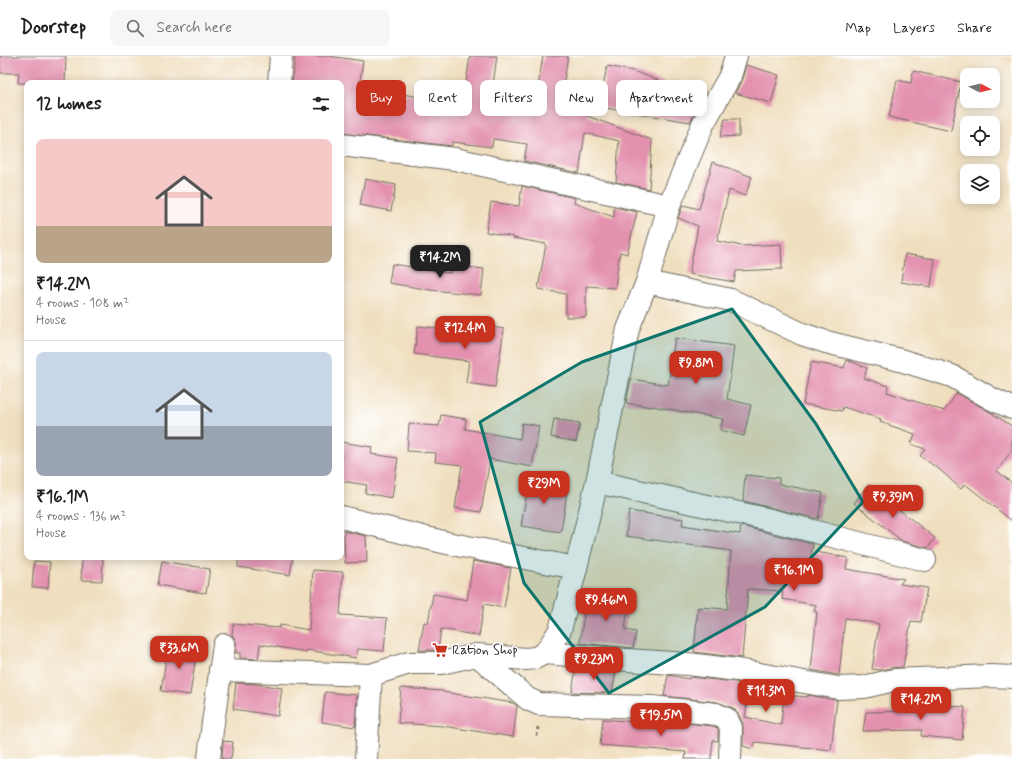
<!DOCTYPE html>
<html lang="en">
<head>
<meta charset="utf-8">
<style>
	:root { --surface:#fff; --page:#f6f6f6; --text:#202124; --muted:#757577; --line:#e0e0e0; --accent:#c8321e }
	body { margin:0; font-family:Mynerve,sans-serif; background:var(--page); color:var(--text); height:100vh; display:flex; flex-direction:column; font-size:15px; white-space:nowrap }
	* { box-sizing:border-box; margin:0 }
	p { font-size:13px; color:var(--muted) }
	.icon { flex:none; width:22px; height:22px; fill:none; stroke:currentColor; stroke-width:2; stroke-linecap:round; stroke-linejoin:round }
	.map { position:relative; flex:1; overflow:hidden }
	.panel { position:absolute; left:24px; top:24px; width:320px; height:480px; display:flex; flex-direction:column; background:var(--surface); border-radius:8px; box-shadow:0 2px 10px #0003 }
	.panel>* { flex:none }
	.guide { position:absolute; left:356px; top:24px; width:380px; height:36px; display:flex; gap:8px }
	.needle { width:26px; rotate:97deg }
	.fabs { position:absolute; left:960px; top:12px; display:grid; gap:8px }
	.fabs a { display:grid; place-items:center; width:40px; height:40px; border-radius:8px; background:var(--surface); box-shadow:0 2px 10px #0003; font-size:20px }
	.price { position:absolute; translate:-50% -34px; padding:0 9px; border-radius:8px; background:var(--accent); color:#fff; font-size:13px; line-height:26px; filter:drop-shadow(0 1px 2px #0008) }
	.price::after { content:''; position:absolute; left:50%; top:24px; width:12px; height:9px; margin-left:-6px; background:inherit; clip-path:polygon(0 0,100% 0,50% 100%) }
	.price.selected { background:#222; color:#fff }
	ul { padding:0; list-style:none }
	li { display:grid; align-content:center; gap:8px; height:212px; padding:0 12px }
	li+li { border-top:1px solid var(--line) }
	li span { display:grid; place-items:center; height:124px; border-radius:8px; color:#555 }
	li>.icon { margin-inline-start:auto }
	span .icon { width:72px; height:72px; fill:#fffc; stroke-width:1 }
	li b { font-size:17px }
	h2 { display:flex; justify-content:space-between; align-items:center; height:48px; padding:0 12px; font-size:17px }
	.tag { padding:0 14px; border-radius:8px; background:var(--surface); box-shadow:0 2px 10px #0003; font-size:14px; line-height:36px }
	.tag.selected { background:var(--accent); color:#fff }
	header { display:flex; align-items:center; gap:24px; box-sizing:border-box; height:56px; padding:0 20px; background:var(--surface); border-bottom:1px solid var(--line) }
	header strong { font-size:19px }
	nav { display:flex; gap:22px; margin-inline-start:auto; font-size:14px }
	.search { width:280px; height:36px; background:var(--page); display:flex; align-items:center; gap:10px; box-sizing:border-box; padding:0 14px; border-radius:8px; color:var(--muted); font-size:15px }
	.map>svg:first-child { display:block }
</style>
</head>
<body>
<header>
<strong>Doorstep</strong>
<div class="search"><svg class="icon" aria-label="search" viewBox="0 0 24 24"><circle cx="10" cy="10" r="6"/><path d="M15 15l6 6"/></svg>Search here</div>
<nav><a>Map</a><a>Layers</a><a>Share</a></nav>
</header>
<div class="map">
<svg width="1012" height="703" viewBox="0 0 1012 703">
	<rect width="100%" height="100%" fill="#fff"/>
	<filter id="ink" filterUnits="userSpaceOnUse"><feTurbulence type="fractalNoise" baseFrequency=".025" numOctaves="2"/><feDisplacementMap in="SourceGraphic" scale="8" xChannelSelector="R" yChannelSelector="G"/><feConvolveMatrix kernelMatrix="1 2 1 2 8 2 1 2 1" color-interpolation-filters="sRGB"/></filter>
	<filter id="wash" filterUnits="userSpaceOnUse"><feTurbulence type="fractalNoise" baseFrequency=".012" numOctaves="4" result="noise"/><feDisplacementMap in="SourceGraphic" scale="16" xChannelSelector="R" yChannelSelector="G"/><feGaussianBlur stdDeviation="0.9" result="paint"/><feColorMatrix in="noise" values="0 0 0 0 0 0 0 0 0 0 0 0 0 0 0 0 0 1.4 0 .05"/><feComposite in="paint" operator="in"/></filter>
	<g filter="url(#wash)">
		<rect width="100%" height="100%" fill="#f0dfbf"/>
		<g id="blocks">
			<!-- building -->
			<g fill="#e391af">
				<path d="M0 0H66L65 27H18L19 17H0Z"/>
				<path d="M295 0H329L363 5 359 31 420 41 422 28 465 34 470 0H497L491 43 535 50 543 0H568L563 30 593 37 587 60 652 84 649 133 616 126 619 85 585 77 579 117 524 105 527 88 493 83 492 91 452 86V90L341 77V27H292Z"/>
				<path d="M746 9 779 19 771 47 735 37 742 24Z"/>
				<path d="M607 10 633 15 674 30 676 27 700 31 696 55 690 66 599 51Z"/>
				<path d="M913 15 961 26 951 75 889 61 897 24 911 27Z"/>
				<path d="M725 63H739V80L720 81Z"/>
				<path d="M713 106 752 121 745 140 729 134 717 185 742 190 781 188 782 213 736 215 734 226 689 218 698 170 678 162 683 149 699 153Z"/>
				<path d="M365 123 396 129 391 155 360 149Z"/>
				<path d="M522 130 575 142 574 147 614 161V151L637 156 627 198 620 196 617 216 615 232 586 230V261H566V238L538 233 546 188 513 182 514 181 486 176 491 146 519 150Z"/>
				<path d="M905 198 935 203 931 231 901 226Z"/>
				<path d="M392 208 450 217 451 209 484 213 481 239 431 234 389 227Z"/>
				<path d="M475 268 504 273 495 331 466 327 469 305 414 298 418 270 474 276Z"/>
				<path d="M675 282 734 290 727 343 751 349 744 380 720 374 723 363 652 350V351L626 347 631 323 668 329Z"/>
				<path d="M847 304 867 312 864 322 888 330 887 336 944 355 957 337 990 356 1012 370V394L997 415 1012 427V465L965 428 961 433 940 414 920 400 925 393 911 388 915 378 880 366 881 363 843 351 842 355 803 348 811 306 844 312Z"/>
				<path d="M441 359 466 363 465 373 520 383 522 367 539 370 532 411 490 403 481 456 455 452 462 409 435 406 436 397 407 395 409 368 439 370Z"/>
				<path d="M554 363 580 367 576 386 551 381Z"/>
				<path d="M341 386 372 391 371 398 398 402 392 442 365 437 367 429 341 425Z"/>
				<path d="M530 419 558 423 556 435 567 436 561 476 521 470Z"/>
				<path d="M745 419 779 422V428L823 437 818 463 743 445Z"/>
				<path d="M868 429 935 482 928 492 902 485 854 447Z"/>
				<path d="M629 455 683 463 682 469 740 478 741 470 813 488 810 504 816 496 848 502 846 513 904 523 900 528 927 532 921 566 911 565 903 611 891 612 881 614 872 613 879 568 845 562 839 619 811 614 817 556 814 555 816 549 782 543 783 535 748 533 742 602 694 596 698 551 727 553 731 495 626 480Z"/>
				<path d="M344 475 366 480 367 506 345 507Z"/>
				<path d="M82 501H103L102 525 81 524Z"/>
				<path d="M238 501H293L290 519 238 511Z"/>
				<path d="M34 505 50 506 48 532 32 531Z"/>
				<path d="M162 505 210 513 206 537 204 536 203 537 158 529Z"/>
				<path d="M473 505 511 512 504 552 484 548 479 580 441 573 438 594H419L424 566 428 567 433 538 467 544Z"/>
				<path d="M313 514 343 516 340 559 387 562 384 595 358 593 356 602 307 594 306 596 260 588 258 603 240 602V597H236V585L232 579 233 568 279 572 280 569 309 574Z"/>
				<path d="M587 537 629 543 625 574 636 576 633 592 580 587Z"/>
				<path d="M168 589 197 593 190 639 161 635Z"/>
				<path d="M576 612 616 616 612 637 572 636Z"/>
				<path d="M668 619 689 623 690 621 735 626 750 630 745 661 781 669 784 639 808 641V639L837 644 831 694 755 686 753 693 743 690V667L738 658 733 652 717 646 664 640Z"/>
				<path d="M236 627 256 628 282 632 278 660 233 653Z"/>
				<path d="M401 632 443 635V636L513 647 517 650 513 681 443 670 398 667Z"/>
				<path d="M325 636 357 639 355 671 322 666Z"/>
				<path d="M924 648 965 651 962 684 921 680 922 674 863 675 866 656 924 655Z"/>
				<path d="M603 663 659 668V664L713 670 718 672V685L713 684 711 703H685L686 696 600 689Z"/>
				<path d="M223 685 233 686 231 703H222Z"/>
			</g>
		</g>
	</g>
	<g filter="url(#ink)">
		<use href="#blocks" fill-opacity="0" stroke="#706a5f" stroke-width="1"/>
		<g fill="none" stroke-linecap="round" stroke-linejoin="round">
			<defs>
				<g id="street">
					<path d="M279 27 281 0"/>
					<path d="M341 89 455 103 669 150"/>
					<path d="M647 226 731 244 802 278 826 286 900 304 952 320 992 343 1012 352"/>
					<path d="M597 426 766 463 925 504"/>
					<path d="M341 461 447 487 576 512"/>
					<path d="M545 597 627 604 688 608 737 614 838 632 864 631 894 624 991 620 1012 621"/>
					<path d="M477 599 528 643 539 648 652 651 716 658 727 663 731 672 730 703"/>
					<path d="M220 614 371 619"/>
					<path d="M209 703 212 674 224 589"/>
					<path d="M366 703 371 619 409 607H441L477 599 526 603 535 602 545 597 560 574 576 512 597 426 628 273 647 226 669 150 703 68 730 20 736 0"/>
				</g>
			</defs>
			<!-- street casing -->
			<use href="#street" stroke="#706a5f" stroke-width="24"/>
			<!-- path -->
			<path stroke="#706a5f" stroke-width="2.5" stroke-dasharray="3 3" stroke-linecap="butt" d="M537 680 538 669"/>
			<!-- street -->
			<use href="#street" stroke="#fff" stroke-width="22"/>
		</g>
	</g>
	<!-- marked area -->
	<path fill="#0f766e" fill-opacity="0.2" stroke="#0f766e" stroke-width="3" stroke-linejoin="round" d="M732 253 816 368 863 446 765 551 609 637 524 527 480 366 582 306Z"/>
	<!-- icons -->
	<defs>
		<symbol id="supermarket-bare" viewBox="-9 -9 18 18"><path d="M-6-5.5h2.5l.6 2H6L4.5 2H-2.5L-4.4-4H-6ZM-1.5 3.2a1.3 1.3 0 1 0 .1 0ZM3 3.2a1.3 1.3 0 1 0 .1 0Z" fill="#c8321e" stroke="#fff" stroke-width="2.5" paint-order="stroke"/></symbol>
	</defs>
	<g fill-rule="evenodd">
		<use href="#supermarket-bare" x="429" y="583" width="22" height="22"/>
	</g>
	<g text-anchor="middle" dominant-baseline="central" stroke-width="3" stroke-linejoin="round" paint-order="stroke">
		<!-- poi labels -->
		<g font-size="14" fill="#2b2b2b" stroke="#fff" text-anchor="start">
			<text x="452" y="594">Ration Shop</text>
		</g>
	</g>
</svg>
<div class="fabs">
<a><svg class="needle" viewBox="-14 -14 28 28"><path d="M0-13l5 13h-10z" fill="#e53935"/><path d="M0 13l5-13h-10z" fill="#757577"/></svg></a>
<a><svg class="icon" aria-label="locate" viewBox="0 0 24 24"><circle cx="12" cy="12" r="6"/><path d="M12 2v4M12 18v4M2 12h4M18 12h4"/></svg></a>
<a><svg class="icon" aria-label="layers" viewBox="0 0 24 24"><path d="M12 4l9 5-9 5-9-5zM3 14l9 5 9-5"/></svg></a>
</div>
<b class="price selected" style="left:440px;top:223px">₹14.2M</b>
<b class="price" style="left:465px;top:294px">₹12.4M</b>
<b class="price" style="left:696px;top:329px">₹9.8M</b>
<b class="price" style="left:544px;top:449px">₹29M</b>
<b class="price" style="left:893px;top:463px">₹9.39M</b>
<b class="price" style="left:794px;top:536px">₹16.1M</b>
<b class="price" style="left:606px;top:566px">₹9.46M</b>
<b class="price" style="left:179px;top:614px">₹33.6M</b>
<b class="price" style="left:594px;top:625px">₹9.23M</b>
<b class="price" style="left:766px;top:657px">₹11.3M</b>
<b class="price" style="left:921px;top:665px">₹14.2M</b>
<b class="price" style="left:661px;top:681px">₹19.5M</b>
<div class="guide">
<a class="tag selected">Buy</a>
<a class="tag">Rent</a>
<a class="tag">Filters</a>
<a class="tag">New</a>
<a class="tag">Apartment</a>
</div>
<section class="panel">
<h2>12 homes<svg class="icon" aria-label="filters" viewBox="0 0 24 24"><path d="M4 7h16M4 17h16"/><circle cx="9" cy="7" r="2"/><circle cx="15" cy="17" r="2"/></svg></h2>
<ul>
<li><span style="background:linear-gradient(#f6c9c9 70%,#b9a48a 0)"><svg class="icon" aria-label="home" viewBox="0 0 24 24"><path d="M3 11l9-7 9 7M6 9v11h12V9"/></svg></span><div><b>₹14.2M</b><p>4 rooms · 108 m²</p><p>House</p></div></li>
<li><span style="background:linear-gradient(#c9d6e8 60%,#9aa5b1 0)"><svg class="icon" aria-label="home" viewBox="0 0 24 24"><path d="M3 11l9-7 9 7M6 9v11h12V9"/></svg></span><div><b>₹16.1M</b><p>4 rooms · 136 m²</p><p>House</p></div></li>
</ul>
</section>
</div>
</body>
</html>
